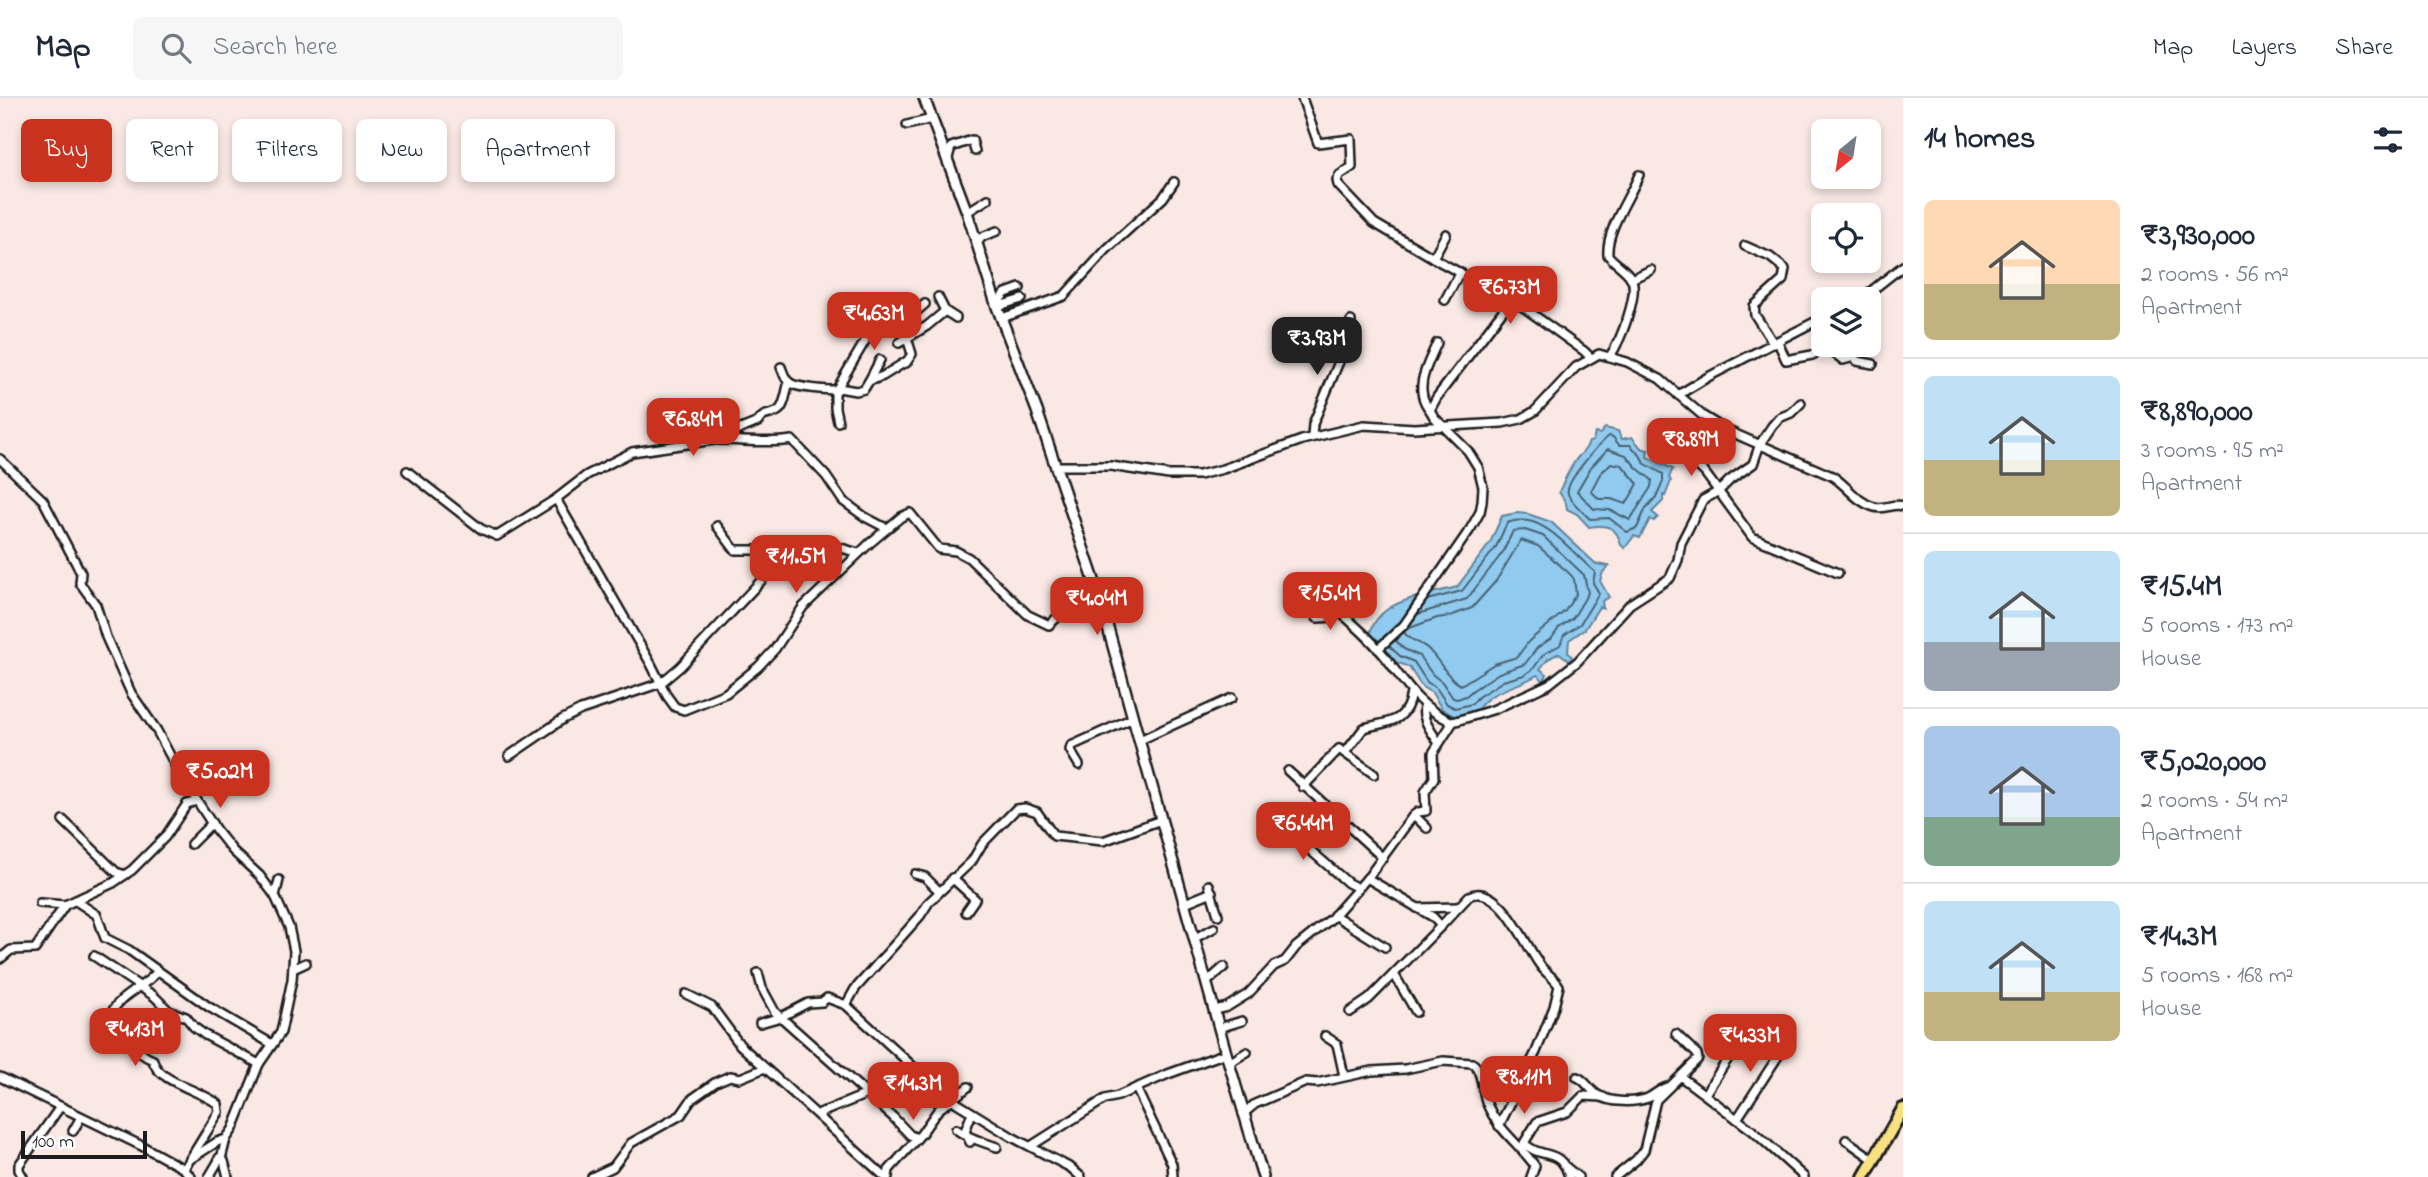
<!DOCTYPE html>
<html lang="en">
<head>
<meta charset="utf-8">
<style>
	:root { --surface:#fff; --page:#f6f6f7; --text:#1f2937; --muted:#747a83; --line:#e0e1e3; --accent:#c8321e }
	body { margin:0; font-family:"Indie Flower",sans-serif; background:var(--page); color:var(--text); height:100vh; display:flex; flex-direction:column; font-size:26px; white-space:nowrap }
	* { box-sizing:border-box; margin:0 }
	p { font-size:23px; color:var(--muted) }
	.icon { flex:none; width:38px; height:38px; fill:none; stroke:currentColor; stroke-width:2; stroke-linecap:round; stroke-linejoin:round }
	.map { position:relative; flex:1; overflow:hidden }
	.drawer { display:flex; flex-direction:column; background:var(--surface); width:525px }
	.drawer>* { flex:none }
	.top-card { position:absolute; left:21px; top:21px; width:665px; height:63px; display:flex; gap:14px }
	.needle { width:46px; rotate:210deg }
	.fabs { position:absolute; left:1811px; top:21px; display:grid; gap:14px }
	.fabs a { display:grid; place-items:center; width:70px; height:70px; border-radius:10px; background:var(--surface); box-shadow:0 4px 10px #0003; font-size:35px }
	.scale { position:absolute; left:21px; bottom:18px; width:126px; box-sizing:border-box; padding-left:7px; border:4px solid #1c1c1c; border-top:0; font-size:19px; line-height:24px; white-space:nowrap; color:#1c1c1c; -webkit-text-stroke:5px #fff; paint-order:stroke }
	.price { position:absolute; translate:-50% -60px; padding:0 16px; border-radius:14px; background:var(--accent); color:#fff; font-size:23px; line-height:46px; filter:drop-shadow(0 2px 4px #0008) }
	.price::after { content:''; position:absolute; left:50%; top:42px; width:21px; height:16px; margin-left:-10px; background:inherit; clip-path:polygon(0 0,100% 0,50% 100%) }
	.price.on { background:#222; color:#fff }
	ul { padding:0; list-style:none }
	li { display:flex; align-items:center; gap:21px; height:175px; padding:0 21px }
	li+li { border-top:2px solid var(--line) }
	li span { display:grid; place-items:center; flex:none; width:196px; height:140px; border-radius:10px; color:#555 }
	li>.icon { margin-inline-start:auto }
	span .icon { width:84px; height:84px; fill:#fffc; stroke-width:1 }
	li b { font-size:30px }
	h2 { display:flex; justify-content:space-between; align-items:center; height:84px; padding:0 21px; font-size:30px }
	.tag { padding:0 24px; border-radius:10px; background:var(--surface); box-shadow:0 4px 10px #0003; font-size:24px; line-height:63px }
	.tag.on { background:var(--accent); color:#fff }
	header { display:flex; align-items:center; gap:42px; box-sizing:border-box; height:98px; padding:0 35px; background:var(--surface); border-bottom:2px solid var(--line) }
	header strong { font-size:33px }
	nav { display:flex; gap:38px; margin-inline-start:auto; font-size:24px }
	.search { width:490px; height:63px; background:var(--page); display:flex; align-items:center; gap:18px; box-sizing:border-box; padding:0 24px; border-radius:10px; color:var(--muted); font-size:26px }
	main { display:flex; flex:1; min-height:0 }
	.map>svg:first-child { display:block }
</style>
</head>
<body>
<header>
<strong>Map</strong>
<div class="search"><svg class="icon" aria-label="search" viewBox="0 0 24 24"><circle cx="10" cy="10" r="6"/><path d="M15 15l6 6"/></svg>Search here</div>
<nav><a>Map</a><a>Layers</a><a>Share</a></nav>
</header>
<main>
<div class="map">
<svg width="1903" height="1079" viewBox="0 0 1903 1079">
	<rect width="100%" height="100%" fill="#f9e8e4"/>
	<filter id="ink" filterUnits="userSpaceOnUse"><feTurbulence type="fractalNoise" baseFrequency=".0143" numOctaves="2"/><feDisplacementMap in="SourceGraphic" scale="14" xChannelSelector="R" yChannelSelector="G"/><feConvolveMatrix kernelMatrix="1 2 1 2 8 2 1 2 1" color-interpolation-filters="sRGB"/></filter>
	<g filter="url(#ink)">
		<!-- water -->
		<g fill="#90caef" stroke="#62849b" stroke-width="2">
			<path d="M1605 330 1618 333 1622 341 1632 339 1641 350 1648 352 1647 359 1673 371 1669 379 1671 383 1665 398 1663 397V403L1652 414 1658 419 1654 423 1650 421 1640 440 1634 438 1625 450 1621 447C1617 428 1606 426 1589 429L1577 416 1567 411 1566 405 1559 394C1563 385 1572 366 1579 358 1584 353 1586 351 1589 344L1593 343 1595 335 1600 336Z"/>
			<path d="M1517 415 1528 416 1551 424 1596 466 1609 468 1603 474 1600 483 1609 499 1602 503 1603 510 1599 509 1585 531 1569 542 1568 554 1572 559 1570 563 1559 555 1548 561 1540 571 1547 576 1544 583 1537 577C1517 590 1489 591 1477 613L1454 618 1442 611 1432 595 1422 589 1409 569 1396 564 1382 551 1370 536C1378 501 1427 497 1457 489L1490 445 1502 418Z"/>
		</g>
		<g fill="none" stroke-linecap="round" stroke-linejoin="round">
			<!-- shore -->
			<g stroke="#4a6270" stroke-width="2">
				<path d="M1609 338 1613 339 1619 347H1630L1640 357 1644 365 1663 376V383L1656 399 1646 410 1637 430 1627 434 1609 420 1590 421C1583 414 1571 404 1568 396 1564 384 1600 345 1609 338Z"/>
				<path d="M1608 351 1626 357 1637 370 1652 382 1651 389 1630 422 1610 412 1594 411 1577 393 1591 369Z"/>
				<path d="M1611 365 1622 367 1638 386 1626 406 1611 401H1599L1591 393 1600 376Z"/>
				<path d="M1404 534C1409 543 1419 543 1427 550 1439 561 1447 580 1461 587L1494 566 1517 559 1529 543 1565 513 1576 496 1574 481 1570 476 1538 448 1521 442 1496 483 1472 510 1450 518 1437 520 1407 531"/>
				<path d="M1395 542 1404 551 1419 558 1433 577 1442 584 1453 600 1457 601 1466 598 1473 592 1499 575 1525 566 1537 550 1552 540 1559 530 1573 520 1588 495 1584 477 1543 438 1525 432 1513 433 1503 454 1467 501 1418 516"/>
				<path d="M1389 548 1400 558 1414 564 1427 584 1437 591 1447 606 1455 610 1472 606 1478 599 1503 583 1524 577 1533 571 1544 556 1560 547 1564 537 1580 526 1599 495 1593 485 1595 474C1571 455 1543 411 1507 425L1496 449 1462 493 1427 502"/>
			</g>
			<defs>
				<g id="minor">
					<path d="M1302 0 1318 45 1351 41 1352 69 1340 77 1337 82 1338 87 1374 125 1442 165 1523 209 1584 253 1591 260"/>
					<path d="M907 27 932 21"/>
					<path d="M948 60 951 49 972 42 975 53"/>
					<path d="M967 114 988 101"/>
					<path d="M977 145 982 139 997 133"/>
					<path d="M1745 148 1770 159 1785 171 1783 182 1754 208 1755 217 1774 246"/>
					<path d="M1433 160 1446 136"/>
					<path d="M1631 181 1651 172"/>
					<path d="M938 199 945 213 956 220"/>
					<path d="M1861 201 1903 168"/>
					<path d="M1445 202 1460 174"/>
					<path d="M999 208 1022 201"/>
					<path d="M1002 208 1000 201 1006 195 1020 190"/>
					<path d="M1002 220 1064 198 1107 151 1163 100 1174 84"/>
					<path d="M1778 244 1786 262 1812 257 1828 250 1843 262 1854 259 1857 263 1873 266"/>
					<path d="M899 245 927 228 945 213"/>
					<path d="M1610 258C1620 244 1640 195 1631 180 1626 171 1614 165 1608 157 1606 132 1629 101 1639 77"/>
					<path d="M906 265 912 256 907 240"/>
					<path d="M781 269C783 274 785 282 790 285 797 290 827 292 837 292"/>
					<path d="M869 283 880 262"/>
					<path d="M839 290 856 293 864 291 869 283 883 278 907 263"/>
					<path d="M1678 297 1708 279 1824 219"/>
					<path d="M1430 312C1412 291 1428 266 1437 245"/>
					<path d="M838 324 835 310V294L868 238 886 225H899L910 219 925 206"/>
					<path d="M1312 339 1313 326 1346 247 1351 223"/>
					<path d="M1663 340 1680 351 1705 375 1752 439 1838 475"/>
					<path d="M718 342C744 342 767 346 792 342L826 378 843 403 865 419 886 430"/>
					<path d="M0 361 43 402 81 475 80 485 96 507 106 539 131 595 157 633 181 678 216 732 233 753 260 778 275 798 289 829 294 853 292 882 281 934 259 966 233 1031 226 1041 217 1044 192 1060"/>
					<path d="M1055 368H1111L1169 377H1199L1223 371 1302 342 1364 327 1414 330 1502 325 1521 321 1535 313 1576 269 1599 256 1627 264 1660 281 1703 318 1726 332 1832 378C1847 387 1856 404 1874 409 1884 412 1892 405 1903 408"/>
					<path d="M407 373 481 431 497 438 556 401 587 377 632 354 714 342 758 324C764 314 770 318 778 313 785 309 786 292 789 284"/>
					<path d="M556 401 651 566 667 598 675 609 684 612 726 595 758 569 775 551 803 509 870 445 901 419 910 415 939 451 956 453 969 460 1028 517 1049 527 1078 500 1098 494"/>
					<path d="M717 428 735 452H820L838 449 858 455"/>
					<path d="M1311 511 1317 520C1333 520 1338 519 1346 504"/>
					<path d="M1340 514C1358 530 1376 546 1390 565 1408 590 1423 612 1453 624"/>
					<path d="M1378 551 1404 527 1471 430 1480 414 1482 404 1483 389 1478 369 1468 353 1434 319 1430 312 1437 299 1511 202"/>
					<path d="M1424 608C1421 621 1432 634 1438 644"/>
					<path d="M1140 642 1232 600"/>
					<path d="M1345 655 1364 630C1389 623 1406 626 1411 595"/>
					<path d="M509 658 563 621 581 612 661 585 680 569 790 452"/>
					<path d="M1079 667 1070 652 1071 648 1133 620"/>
					<path d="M1288 673 1383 760"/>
					<path d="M1303 689 1339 651 1374 676"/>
					<path d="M1270 710 1310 752 1348 785 1358 790"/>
					<path d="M1414 717 1427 730"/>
					<path d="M63 722 116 774 125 777"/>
					<path d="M191 746 212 725"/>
					<path d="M915 776 925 779 939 793"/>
					<path d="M952 780 975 801 966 814"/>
					<path d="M1209 787 1218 817"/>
					<path d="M275 798 279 782"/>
					<path d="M76 803 97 817 105 840 129 852 209 909 272 946"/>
					<path d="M40 805 65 807"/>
					<path d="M1185 805 1212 794"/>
					<path d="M1417 810 1458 809"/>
					<path d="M1334 817 1385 849"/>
					<path d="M1441 828 1469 798C1499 783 1526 848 1540 867 1545 875 1554 879 1559 888L1554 909 1536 954 1499 1028"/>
					<path d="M1195 840 1214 830"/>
					<path d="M94 858 154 898 169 913 186 919 194 929 205 937 259 966"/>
					<path d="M0 861 11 852 35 851 65 807 113 785 132 772 165 739 187 706 197 703"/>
					<path d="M293 871 306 865"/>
					<path d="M158 873C143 891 120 896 111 916 121 933 134 955 153 962 156 983 202 993 218 1006L219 1014 184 1071"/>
					<path d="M758 875 762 890 775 914 893 1019 910 1037 917 1040"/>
					<path d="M1394 876 1416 914"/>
					<path d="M1207 884 1224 869"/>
					<path d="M686 896 712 909 740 947 885 1079"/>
					<path d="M1215 912 1227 909 1248 896 1274 868 1285 863 1296 849 1332 820 1369 778 1412 719 1418 714 1426 713 1425 694 1434 680 1433 655 1453 624 1495 611 1549 586 1577 564 1630 506 1670 480 1678 462 1681 445 1703 402 1719 393 1730 382 1753 366 1760 346 1772 328 1779 320 1791 315 1801 305"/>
					<path d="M1350 914 1369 901 1441 828 1433 819 1367 780"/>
					<path d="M760 925 781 919 808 905 822 904 827 900 846 907"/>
					<path d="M1219 930 1242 923"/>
					<path d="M1325 938 1337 946 1344 978"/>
					<path d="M1229 965 1247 954"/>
					<path d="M0 979 144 1049 184 1071 191 1079"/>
					<path d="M1577 979C1586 982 1589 992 1598 997 1610 1005 1634 1005 1648 1000 1654 997 1660 991 1667 989"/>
					<path d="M1681 979 1753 1033 1804 1079"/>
					<path d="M1136 990 1172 1066 1173 1078"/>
					<path d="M1705 996 1744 936"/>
					<path d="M818 1016 867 996"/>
					<path d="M1243 1016 1255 1006 1306 984 1317 985 1372 973 1405 971 1443 963 1472 965C1482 970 1482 994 1487 1006 1499 1034 1519 1045 1535 1068L1531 1079"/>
					<path d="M1737 1021 1786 946"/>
					<path d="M956 1031C967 1040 983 1044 997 1049"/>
					<path d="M73 1033 81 1019"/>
					<path d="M1846 1042 1873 1061"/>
					<path d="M970 1044 965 1033 972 1015"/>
					<path d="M1031 1048 1105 1001 1118 998 1168 976 1226 955"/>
					<path d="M219 1060 224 1063 228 1079"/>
					<path d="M1566 1069 1578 1079"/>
					<path d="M23 1079 19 1072V1067L60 1009"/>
					<path d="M209 1079 222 1057 226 1041"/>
					<path d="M592 1079 613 1069 631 1045 681 1017 692 1001 716 984 730 978 740 980 765 970"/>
					<path d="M888 1079 889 1072 921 1036 938 1012 968 989"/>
					<path d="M1081 1079 1071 1070 1012 1039 957 1005 932 986 846 907 855 891 920 818 929 804 972 763 982 746 1016 711 1025 710 1037 714 1054 738 1103 743 1161 722"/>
					<path d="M1569 1079C1562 1049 1540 1062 1524 1045L1537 1024 1567 1014 1583 998 1603 999"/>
					<path d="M1615 1079 1636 1062 1644 1052 1656 1002 1698 961 1697 956 1676 936"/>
				</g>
				<path id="tertiary" d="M924 0 967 114 997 209 1037 313 1098 494 1226 955 1263 1079"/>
				<path id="primary" d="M1864 1079 1903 1011"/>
			</defs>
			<!-- minor casing -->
			<use href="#minor" stroke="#1c1c1c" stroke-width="12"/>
			<!-- tertiary casing -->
			<use href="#tertiary" stroke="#1c1c1c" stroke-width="14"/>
			<!-- primary casing -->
			<use href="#primary" stroke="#1c1c1c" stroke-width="16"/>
			<!-- minor -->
			<use href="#minor" stroke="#fff" stroke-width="7"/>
			<!-- tertiary -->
			<use href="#tertiary" stroke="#fff" stroke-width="9"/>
			<!-- primary -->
			<use href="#primary" stroke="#f9e181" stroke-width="10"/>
		</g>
	</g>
</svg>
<div class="fabs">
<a><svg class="needle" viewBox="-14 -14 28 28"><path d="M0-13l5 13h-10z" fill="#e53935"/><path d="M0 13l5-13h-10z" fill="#747a83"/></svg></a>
<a><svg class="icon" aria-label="locate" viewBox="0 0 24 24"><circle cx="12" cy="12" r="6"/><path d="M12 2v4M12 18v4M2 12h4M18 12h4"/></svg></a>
<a><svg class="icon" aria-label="layers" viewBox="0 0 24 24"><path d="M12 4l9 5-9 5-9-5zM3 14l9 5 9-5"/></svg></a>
</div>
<div class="scale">100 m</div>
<b class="price" style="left:1510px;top:228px">₹6.73M</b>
<b class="price" style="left:874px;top:254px">₹4.63M</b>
<b class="price on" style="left:1317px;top:279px">₹3.93M</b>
<b class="price" style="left:693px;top:360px">₹6.84M</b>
<b class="price" style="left:1691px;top:380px">₹8.89M</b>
<b class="price" style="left:796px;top:497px">₹11.5M</b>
<b class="price" style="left:1330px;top:534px">₹15.4M</b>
<b class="price" style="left:1097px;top:539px">₹4.04M</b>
<b class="price" style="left:220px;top:712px">₹5.02M</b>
<b class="price" style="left:1303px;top:764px">₹6.44M</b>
<b class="price" style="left:135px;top:970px">₹4.13M</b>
<b class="price" style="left:1750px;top:976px">₹4.33M</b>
<b class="price" style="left:1524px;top:1018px">₹8.11M</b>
<b class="price" style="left:913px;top:1024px">₹14.3M</b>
<div class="top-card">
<a class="tag on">Buy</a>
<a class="tag">Rent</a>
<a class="tag">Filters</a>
<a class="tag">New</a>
<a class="tag">Apartment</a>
</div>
</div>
<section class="drawer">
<h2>14 homes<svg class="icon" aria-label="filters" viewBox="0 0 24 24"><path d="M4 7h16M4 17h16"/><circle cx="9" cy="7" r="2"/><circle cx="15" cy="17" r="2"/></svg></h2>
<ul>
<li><span style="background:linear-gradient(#ffd9b3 60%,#c2b280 0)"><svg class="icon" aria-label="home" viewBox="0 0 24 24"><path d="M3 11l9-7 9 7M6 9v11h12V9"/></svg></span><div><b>₹3,930,000</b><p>2 rooms · 56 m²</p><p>Apartment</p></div></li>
<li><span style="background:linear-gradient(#bfe0f5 60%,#c2b280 0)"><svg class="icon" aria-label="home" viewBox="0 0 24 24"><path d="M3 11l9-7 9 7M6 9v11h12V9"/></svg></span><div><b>₹8,890,000</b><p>3 rooms · 95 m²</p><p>Apartment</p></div></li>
<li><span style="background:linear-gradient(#bfe0f5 65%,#9aa5b1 0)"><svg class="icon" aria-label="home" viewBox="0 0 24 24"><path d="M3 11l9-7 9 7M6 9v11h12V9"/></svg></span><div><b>₹15.4M</b><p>5 rooms · 173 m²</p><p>House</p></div></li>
<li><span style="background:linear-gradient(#a9c7e8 65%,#7fa58c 0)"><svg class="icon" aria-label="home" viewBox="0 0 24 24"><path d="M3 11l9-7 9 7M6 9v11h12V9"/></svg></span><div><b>₹5,020,000</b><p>2 rooms · 54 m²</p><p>Apartment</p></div></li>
<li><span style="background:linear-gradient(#bfe0f5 65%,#c2b280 0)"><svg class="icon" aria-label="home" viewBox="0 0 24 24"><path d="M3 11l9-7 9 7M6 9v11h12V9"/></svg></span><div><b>₹14.3M</b><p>5 rooms · 168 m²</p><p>House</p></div></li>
</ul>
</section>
</main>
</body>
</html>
